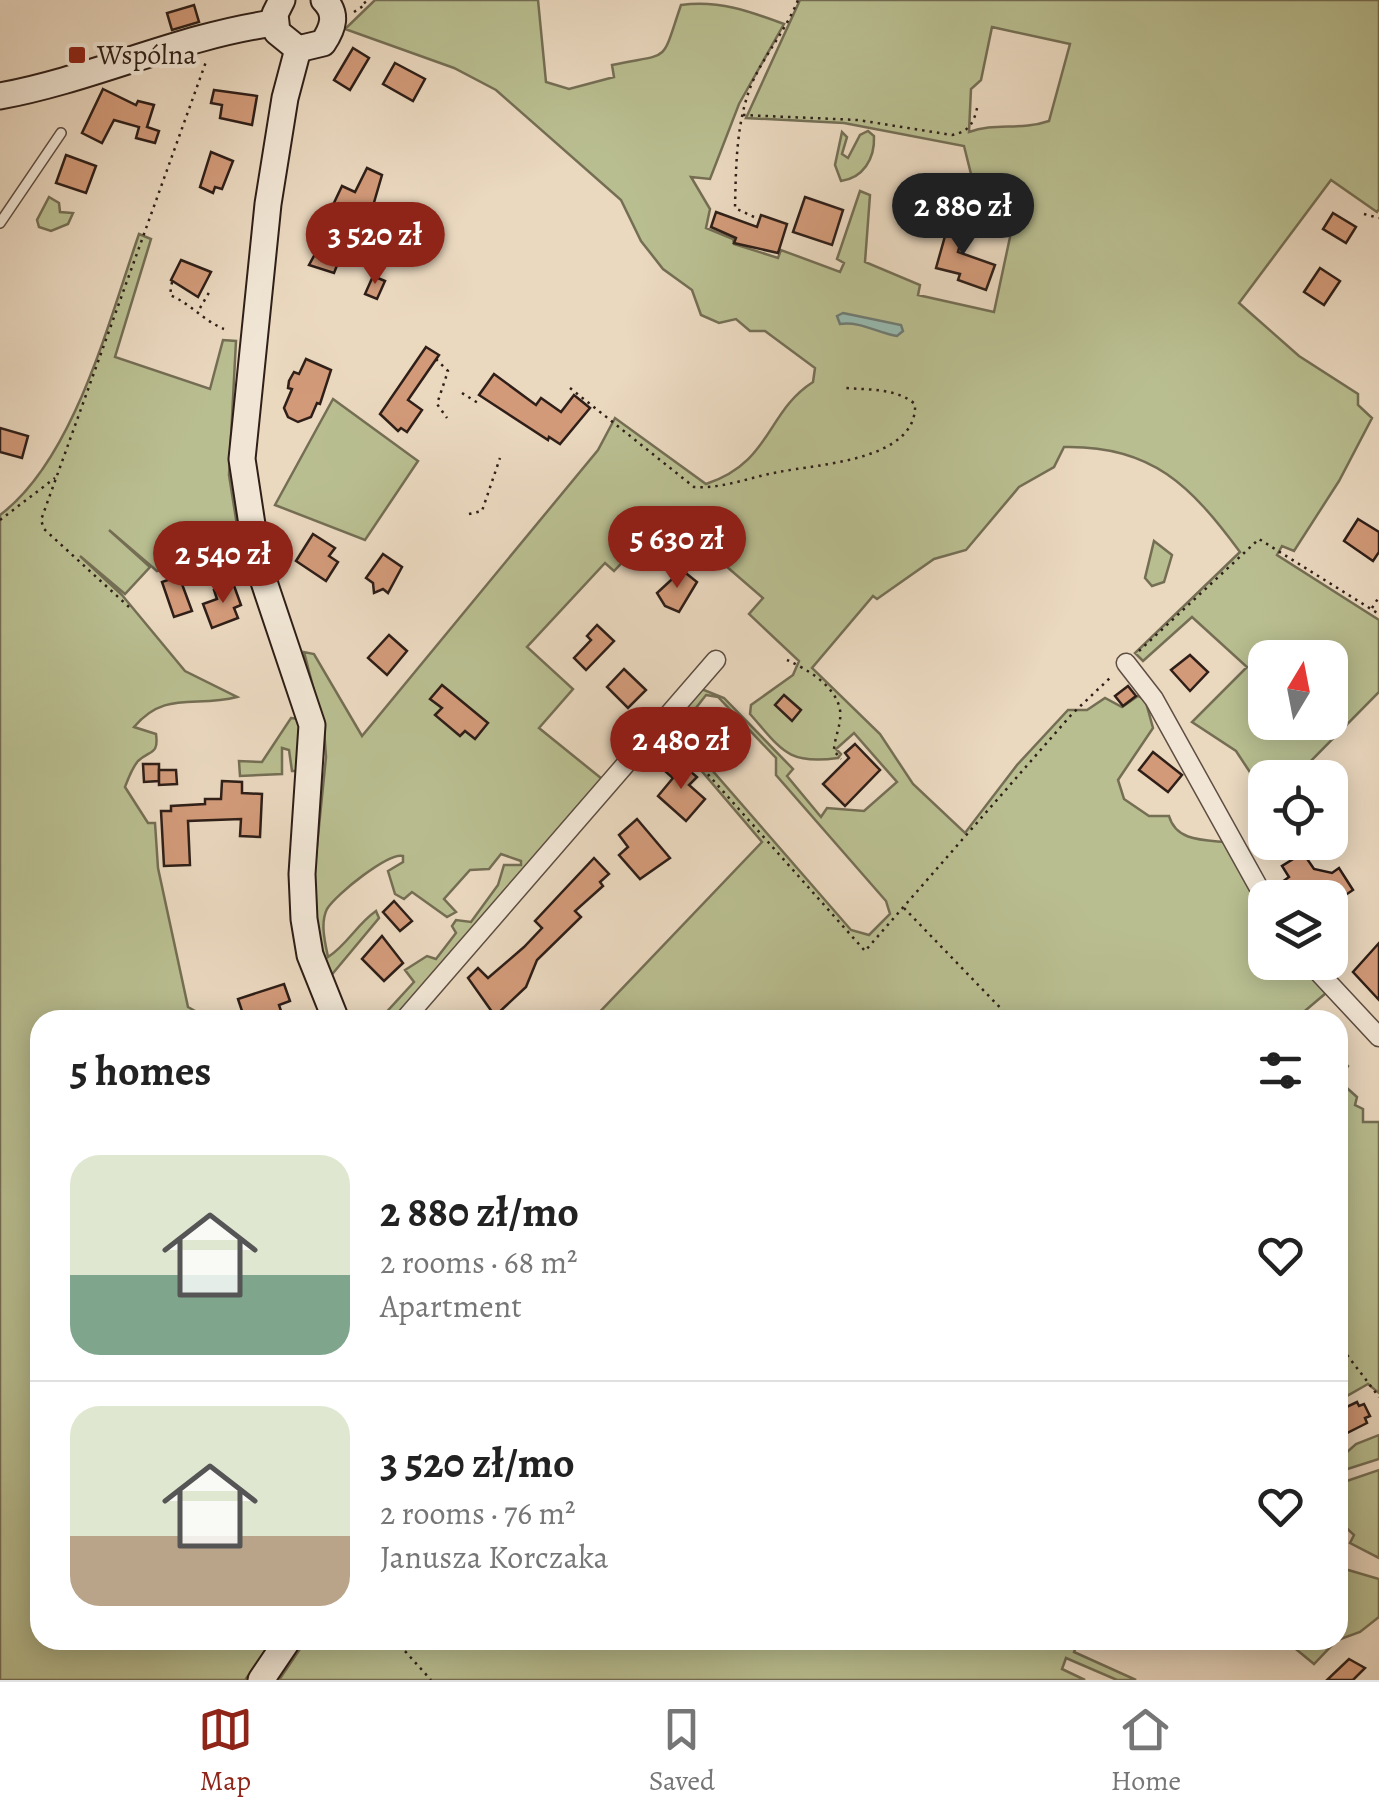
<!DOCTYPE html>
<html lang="en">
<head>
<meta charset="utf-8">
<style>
	:root { --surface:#fff; --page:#f2f2f2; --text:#222; --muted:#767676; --line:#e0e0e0; --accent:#8f2418 }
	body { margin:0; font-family:Alegreya,serif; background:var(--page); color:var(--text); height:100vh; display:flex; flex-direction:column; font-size:38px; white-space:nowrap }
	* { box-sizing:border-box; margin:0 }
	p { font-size:32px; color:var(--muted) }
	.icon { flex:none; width:55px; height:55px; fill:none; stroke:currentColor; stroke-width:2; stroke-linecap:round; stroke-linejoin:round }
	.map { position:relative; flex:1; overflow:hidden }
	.panel { position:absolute; left:30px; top:1010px; width:1318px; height:640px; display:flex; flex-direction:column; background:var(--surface); border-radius:30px; box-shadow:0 5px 25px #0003 }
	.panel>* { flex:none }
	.needle { width:65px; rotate:10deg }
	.fabs { position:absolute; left:1248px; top:640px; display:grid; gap:20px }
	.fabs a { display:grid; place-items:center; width:100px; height:100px; border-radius:20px; background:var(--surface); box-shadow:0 5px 25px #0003; font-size:50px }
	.price { position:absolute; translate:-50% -85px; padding:0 22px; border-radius:35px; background:var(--accent); color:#fff; font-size:32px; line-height:65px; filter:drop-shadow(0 2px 5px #0008) }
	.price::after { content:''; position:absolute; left:50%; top:60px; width:30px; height:22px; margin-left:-15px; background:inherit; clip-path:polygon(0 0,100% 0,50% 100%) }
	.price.current { background:#222; color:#fff }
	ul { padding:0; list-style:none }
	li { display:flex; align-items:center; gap:30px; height:250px; padding:0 40px }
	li+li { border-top:2px solid var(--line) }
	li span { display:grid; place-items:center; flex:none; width:280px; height:200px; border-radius:30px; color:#555 }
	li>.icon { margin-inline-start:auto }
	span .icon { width:120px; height:120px; fill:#fffc; stroke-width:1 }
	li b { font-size:42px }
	h2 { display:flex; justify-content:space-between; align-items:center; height:120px; padding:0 40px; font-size:42px }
	.tab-bar { display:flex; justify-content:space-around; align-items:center; height:140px; border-top:2px solid var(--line); background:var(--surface); font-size:28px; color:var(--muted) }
	.tab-bar a { display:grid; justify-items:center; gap:5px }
	.tab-bar .current { color:var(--accent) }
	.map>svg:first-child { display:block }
</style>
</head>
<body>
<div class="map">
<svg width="1379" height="1680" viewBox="0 0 1379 1680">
	<rect width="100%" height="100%" fill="#ead8bf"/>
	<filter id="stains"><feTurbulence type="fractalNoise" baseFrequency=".002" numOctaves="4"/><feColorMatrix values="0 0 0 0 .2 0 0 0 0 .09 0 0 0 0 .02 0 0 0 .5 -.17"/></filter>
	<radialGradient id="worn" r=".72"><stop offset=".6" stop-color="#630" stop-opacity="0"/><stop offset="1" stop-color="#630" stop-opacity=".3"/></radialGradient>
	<!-- green -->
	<g fill="#b9be90" stroke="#746e54" stroke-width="2.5" fill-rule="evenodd">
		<path d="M375 0H538L546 82 569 89 614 77 612 65C672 52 660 66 681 5 719 0 749 11 784 24L739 104 710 179 691 177 710 209 706 228 733 239 734 244 778 258 781 250 840 272 844 263 837 259 860 191 870 195 865 262 920 285 918 295 994 312 1019 195 973 182 964 146 844 123 746 118 800 0H1379V209L1377 212 1331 180 1239 303 1299 356 1358 394V405L1372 418 1339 481 1294 551 1282 546 1277 555 1379 620V692L1300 772 1293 777 1265 778V795L1236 751 1192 722 1247 667 1192 617 1143 661 1135 653 1240 552C1191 486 1152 445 1064 447L1054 467 1019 487 966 550 934 559 877 599 873 596 812 668 880 734 913 784 965 833 1017 765 1068 710H1087L1105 698 1122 707 1138 696 1145 699 1153 728 1118 780 1124 799 1149 816H1169C1176 841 1203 840 1225 842L1265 909V962L1300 963 1326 993 1300 1015 1305 1020H592L762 842 671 735H658L699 688 724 698 793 769 787 776 821 817 827 808 864 811 897 782 854 733 836 749 841 754 838 758C787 765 782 750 750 714L751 705 793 675 799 661 749 614 763 598 667 515 614 571 605 563 527 647 573 689 539 728 607 783 399 1020 382 1017 414 982 405 970 427 956 436 959 456 933 452 926 456 920 471 922 498 885 504 865H521V861L501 854 489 869 470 870 444 899 456 912 447 917 412 892 404 899 395 894 388 871 403 862V856C389 852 336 894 327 909 320 923 325 942 328 957 347 945 357 924 376 911L379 918 329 978 315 937 314 876 326 757 324 729 304 652 314 654 362 736 598 450 615 418 706 484C772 462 766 412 813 382L815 368 765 331H750L736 319 719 323 701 315 692 290 663 269 641 241 621 200 496 90 454 68 345 29ZM992 27 1070 44 1049 121C1020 131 995 122 969 132L971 89 981 80ZM1265 658H1330V722H1265ZM706 695 718 697 776 758V775L886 901 890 914 869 935 851 930 678 731Z"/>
		<path d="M868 131 874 136C875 159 863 178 841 181L835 165 842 132 847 137 842 154 848 158 860 135Z"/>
		<path d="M49 197 59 203 60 212 73 213 68 224 51 231 39 227 37 220Z"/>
		<path d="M139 234 151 239 115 357 210 389 223 340 236 341 229 475 239 538 213 536 214 555 157 571 109 530 150 567 125 594 80 556 122 595 185 671 237 697C195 708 165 690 134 727L156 734C159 755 150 750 138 761 132 768 128 779 125 787L148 823H155L158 868 188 1007 211 1020H40V1640H275L245 1680H0V515C74 460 109 320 139 234Z"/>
		<path d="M333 399 418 461 365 540 275 505Z"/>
		<path d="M1154 541 1172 555 1164 582 1152 586 1145 578Z"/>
		<path d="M291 718 298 719 301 727 298 771H292L289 750 282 748V774L240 776 239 761 262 762Z"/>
		<path d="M1338 1055 1348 1066 1338 1080 1357 1097 1355 1105 1363 1109V1122H1379V1393L1368 1384 1338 1401Z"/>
		<path d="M1379 1435V1459L1338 1472V1460L1356 1444Z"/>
		<path d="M1379 1470V1558L1350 1543 1354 1535 1338 1520V1484Z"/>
		<path d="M1338 1567 1379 1579V1617L1360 1632 1338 1640Z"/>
		<path d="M306 1640H1078L1074 1652 1136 1680H1117L1066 1658 1062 1669 1085 1680H279Z"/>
		<path d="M1304 1640H1337L1314 1664 1297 1650Z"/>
	</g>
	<!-- water -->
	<path fill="#98bab1" stroke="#6e7c74" stroke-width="2.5" d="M843 313 901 325 903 331 897 336C878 333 860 321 840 324L837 316Z"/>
	<!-- building -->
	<g fill="#d29a79" stroke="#2f1f18" stroke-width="2.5">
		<path d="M194 5 199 22 172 30 167 13Z"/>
		<path d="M353 48 369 58 350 90 334 80Z"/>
		<path d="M395 63 425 79 413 101 383 84Z"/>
		<path d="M103 89 136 105 138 101 154 105 147 127 159 131 155 143 136 138 139 127 114 120 102 143 82 133Z"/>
		<path d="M214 90 257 96 252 125 220 118 222 105 211 103Z"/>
		<path d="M211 152 233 161 222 189 215 187 213 193 200 187Z"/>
		<path d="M66 155 96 166 86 193 56 183Z"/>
		<path d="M367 168 382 175 368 223 356 218 334 273 309 265 339 210 332 207 342 186 355 192Z"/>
		<path d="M805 197 843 210 832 245 793 232Z"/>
		<path d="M716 212 757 227 761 215 787 224 778 253 734 243 736 238 711 227Z"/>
		<path d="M1333 213 1356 227 1346 243 1323 229Z"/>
		<path d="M951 215 967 220 958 252 995 265 986 290 958 280 960 274 936 268Z"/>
		<path d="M181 260 211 272 198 297 171 280Z"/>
		<path d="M1320 268 1340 281 1324 305 1304 292Z"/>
		<path d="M373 276 385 281 377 299 365 294Z"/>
		<path d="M426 347 439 355 408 400 422 410 407 432 401 428 398 431 380 414Z"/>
		<path d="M306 359 331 370 320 404 317 403 311 417 298 422 288 417 284 408 292 389 288 388 289 381 294 372 299 374Z"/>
		<path d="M494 374 536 405 541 398 561 412 574 395 590 408 560 444 549 437 548 440 479 395Z"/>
		<path d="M0 428 28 436 22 458 0 452Z"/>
		<path d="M1358 519 1379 532V552L1373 561 1344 541Z"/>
		<path d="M313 534 335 548 329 556 338 562 326 581 296 561Z"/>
		<path d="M383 554 402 567 388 593 383 589 374 593 373 583 366 578Z"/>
		<path d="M682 570 697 582 679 612 665 606 657 593Z"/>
		<path d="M179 576 192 611 174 617 162 582Z"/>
		<path d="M233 583 241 605 234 608 238 618 212 628 203 604 217 599 214 590Z"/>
		<path d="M597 625 614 641 586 670 574 658 591 640 587 636Z"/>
		<path d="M389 635 407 651 387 675 368 658Z"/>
		<path d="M1190 655 1208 672 1190 691 1171 670Z"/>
		<path d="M624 669 646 690 628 708 607 687Z"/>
		<path d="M442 685 488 723 475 739 465 731 460 736 435 715 442 708 430 699Z"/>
		<path d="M1128 686 1136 696 1123 706 1115 696Z"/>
		<path d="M784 695 801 710 792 721 775 705Z"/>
		<path d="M855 744 880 770 845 806 823 784 849 758 845 753Z"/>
		<path d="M1153 752 1182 775 1168 792 1139 770Z"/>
		<path d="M677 760 697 777 689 785 705 799 686 821 658 796 673 778 666 772Z"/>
		<path d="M143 764H159V781L144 782Z"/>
		<path d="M159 770H176L177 784 159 785Z"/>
		<path d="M222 781 242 782V793L262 794 260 837 240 836 241 819 188 821 190 865 164 866 161 811H171V806L205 804V799H221Z"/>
		<path d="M637 819 670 858 640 879 619 855 628 847 619 835Z"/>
		<path d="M1303 853 1314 869 1332 873 1339 868 1353 890 1332 904 1330 898H1302L1298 891 1291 895 1282 882 1289 877 1282 866Z"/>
		<path d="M594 858 609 874 600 882 603 886 575 911 581 917 537 960 526 987 495 1016 468 978 478 968 488 978 524 947 542 928 535 921Z"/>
		<path d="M394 901 412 921 400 931 383 912Z"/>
		<path d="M382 936 403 963 384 981 362 959Z"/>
		<path d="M1379 943V1000L1353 972Z"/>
		<path d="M284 984 290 1001 279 1005 284 1020H258L255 1013 244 1017 238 999Z"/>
		<path d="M1357 1402 1359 1406 1364 1404 1370 1416 1365 1418 1367 1423 1347 1433 1338 1411Z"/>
		<path d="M1349 1659 1365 1668 1353 1680H1327Z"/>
	</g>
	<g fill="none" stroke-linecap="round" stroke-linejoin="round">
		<defs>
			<path id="lane" d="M0 223 61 133"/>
			<g id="street">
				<path d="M1126 663 1154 699 1265 899"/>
				<path d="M1309 962 1379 1037"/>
				<path d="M404 1020 716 660"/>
			</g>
			<g id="secondary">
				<path d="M282 0 275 14 277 32 298 49 323 43C333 28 338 14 324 0"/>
				<path d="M298 49 285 98 268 204 242 459 258 564 312 725 302 874 304 919 310 955 336 1020"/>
				<path d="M0 96C93 79 180 36 274 23"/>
				<path d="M261 1680 288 1640"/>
			</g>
		</defs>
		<!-- lane casing -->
		<use href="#lane" stroke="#5e4d42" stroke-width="12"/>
		<!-- street casing -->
		<use href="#street" stroke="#5e4d42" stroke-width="21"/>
		<!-- secondary casing -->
		<use href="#secondary" stroke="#2f1f18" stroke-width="29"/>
		<!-- path -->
		<g stroke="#2f1f18" stroke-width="2.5" stroke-dasharray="2.5 5" stroke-linecap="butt">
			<path d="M354 12 366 4 363 0"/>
			<path d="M743 115 858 120 952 135C971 131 974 122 978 104"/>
			<path d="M1364 214 1379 218"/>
			<path d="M754 217 735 208C736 166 736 122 752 83 765 54 786 30 798 0"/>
			<path d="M172 282 170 295C191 304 204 321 224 329"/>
			<path d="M200 308 211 289"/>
			<path d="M436 359 448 371 437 404 447 418"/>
			<path d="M570 388 694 487C723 489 750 477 779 472 817 464 918 461 915 404 896 388 870 390 845 388"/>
			<path d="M462 393 478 403"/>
			<path d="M469 514 482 511 500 458"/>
			<path d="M0 520 55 478"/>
			<path d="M129 607 44 529 41 520 207 59"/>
			<path d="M1372 608 1379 597"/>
			<path d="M1139 651 1259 539 1379 614"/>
			<path d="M787 660C807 669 836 686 840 710 842 724 834 738 834 751L841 759"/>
			<path d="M673 735 865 951 1072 714 1111 677"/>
			<path d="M904 908 1012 1020"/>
			<path d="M1338 1343 1379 1397"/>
			<path d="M395 1640 431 1680"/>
		</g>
		<!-- lane -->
		<use href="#lane" stroke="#f1e6d5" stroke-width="9"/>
		<!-- street -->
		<use href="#street" stroke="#f1e6d5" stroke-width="18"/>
		<!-- secondary -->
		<use href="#secondary" stroke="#f1e6d5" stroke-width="25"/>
	</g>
	<!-- markers -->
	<rect fill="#8f2418" stroke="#f1e6d5" stroke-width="4" x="67" y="45" width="20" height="20" rx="5"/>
	<g text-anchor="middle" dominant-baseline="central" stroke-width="8" stroke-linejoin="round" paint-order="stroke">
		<!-- poi labels -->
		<g font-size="28" fill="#2f1f18" stroke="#f1e6d5" text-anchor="start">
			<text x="97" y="55">Wspólna</text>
		</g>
	</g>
	<rect width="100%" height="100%" filter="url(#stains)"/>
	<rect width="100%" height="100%" fill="url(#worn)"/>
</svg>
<div class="fabs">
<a><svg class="needle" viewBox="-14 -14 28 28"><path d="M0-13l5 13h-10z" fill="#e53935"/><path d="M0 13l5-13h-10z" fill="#767676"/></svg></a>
<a><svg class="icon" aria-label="locate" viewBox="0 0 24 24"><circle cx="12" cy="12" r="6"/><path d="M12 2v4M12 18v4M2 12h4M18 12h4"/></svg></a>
<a><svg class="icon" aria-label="layers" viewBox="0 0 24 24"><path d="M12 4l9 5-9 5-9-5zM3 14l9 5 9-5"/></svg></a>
</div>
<b class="price current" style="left:963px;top:258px">2 880 zł</b>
<b class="price" style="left:375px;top:287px">3 520 zł</b>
<b class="price" style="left:677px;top:591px">5 630 zł</b>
<b class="price" style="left:223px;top:606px">2 540 zł</b>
<b class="price" style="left:681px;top:792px">2 480 zł</b>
<section class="panel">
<h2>5 homes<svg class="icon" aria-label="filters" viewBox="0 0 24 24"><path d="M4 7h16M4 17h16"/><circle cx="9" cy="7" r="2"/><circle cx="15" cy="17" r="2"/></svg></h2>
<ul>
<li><span style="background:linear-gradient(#dfe7d0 60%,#7fa58c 0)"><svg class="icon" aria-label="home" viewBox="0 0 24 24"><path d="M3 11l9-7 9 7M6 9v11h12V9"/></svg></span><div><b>2 880 zł/mo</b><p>2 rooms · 68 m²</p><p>Apartment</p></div><svg class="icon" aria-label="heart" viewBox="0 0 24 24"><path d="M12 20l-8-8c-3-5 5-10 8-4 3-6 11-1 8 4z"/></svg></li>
<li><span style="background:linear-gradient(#dfe7d0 65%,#b9a48a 0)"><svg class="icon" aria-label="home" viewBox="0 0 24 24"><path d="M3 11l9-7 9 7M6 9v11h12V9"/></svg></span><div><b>3 520 zł/mo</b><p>2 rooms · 76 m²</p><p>Janusza Korczaka</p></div><svg class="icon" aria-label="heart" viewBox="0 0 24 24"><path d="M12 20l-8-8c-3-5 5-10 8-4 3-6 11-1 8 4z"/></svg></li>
</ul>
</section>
</div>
<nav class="tab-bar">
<a class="current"><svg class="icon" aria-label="map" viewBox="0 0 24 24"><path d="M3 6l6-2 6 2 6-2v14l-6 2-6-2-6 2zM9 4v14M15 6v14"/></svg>Map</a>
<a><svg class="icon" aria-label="saved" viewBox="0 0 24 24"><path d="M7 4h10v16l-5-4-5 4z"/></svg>Saved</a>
<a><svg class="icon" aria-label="home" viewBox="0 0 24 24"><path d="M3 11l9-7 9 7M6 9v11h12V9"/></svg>Home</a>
</nav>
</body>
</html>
